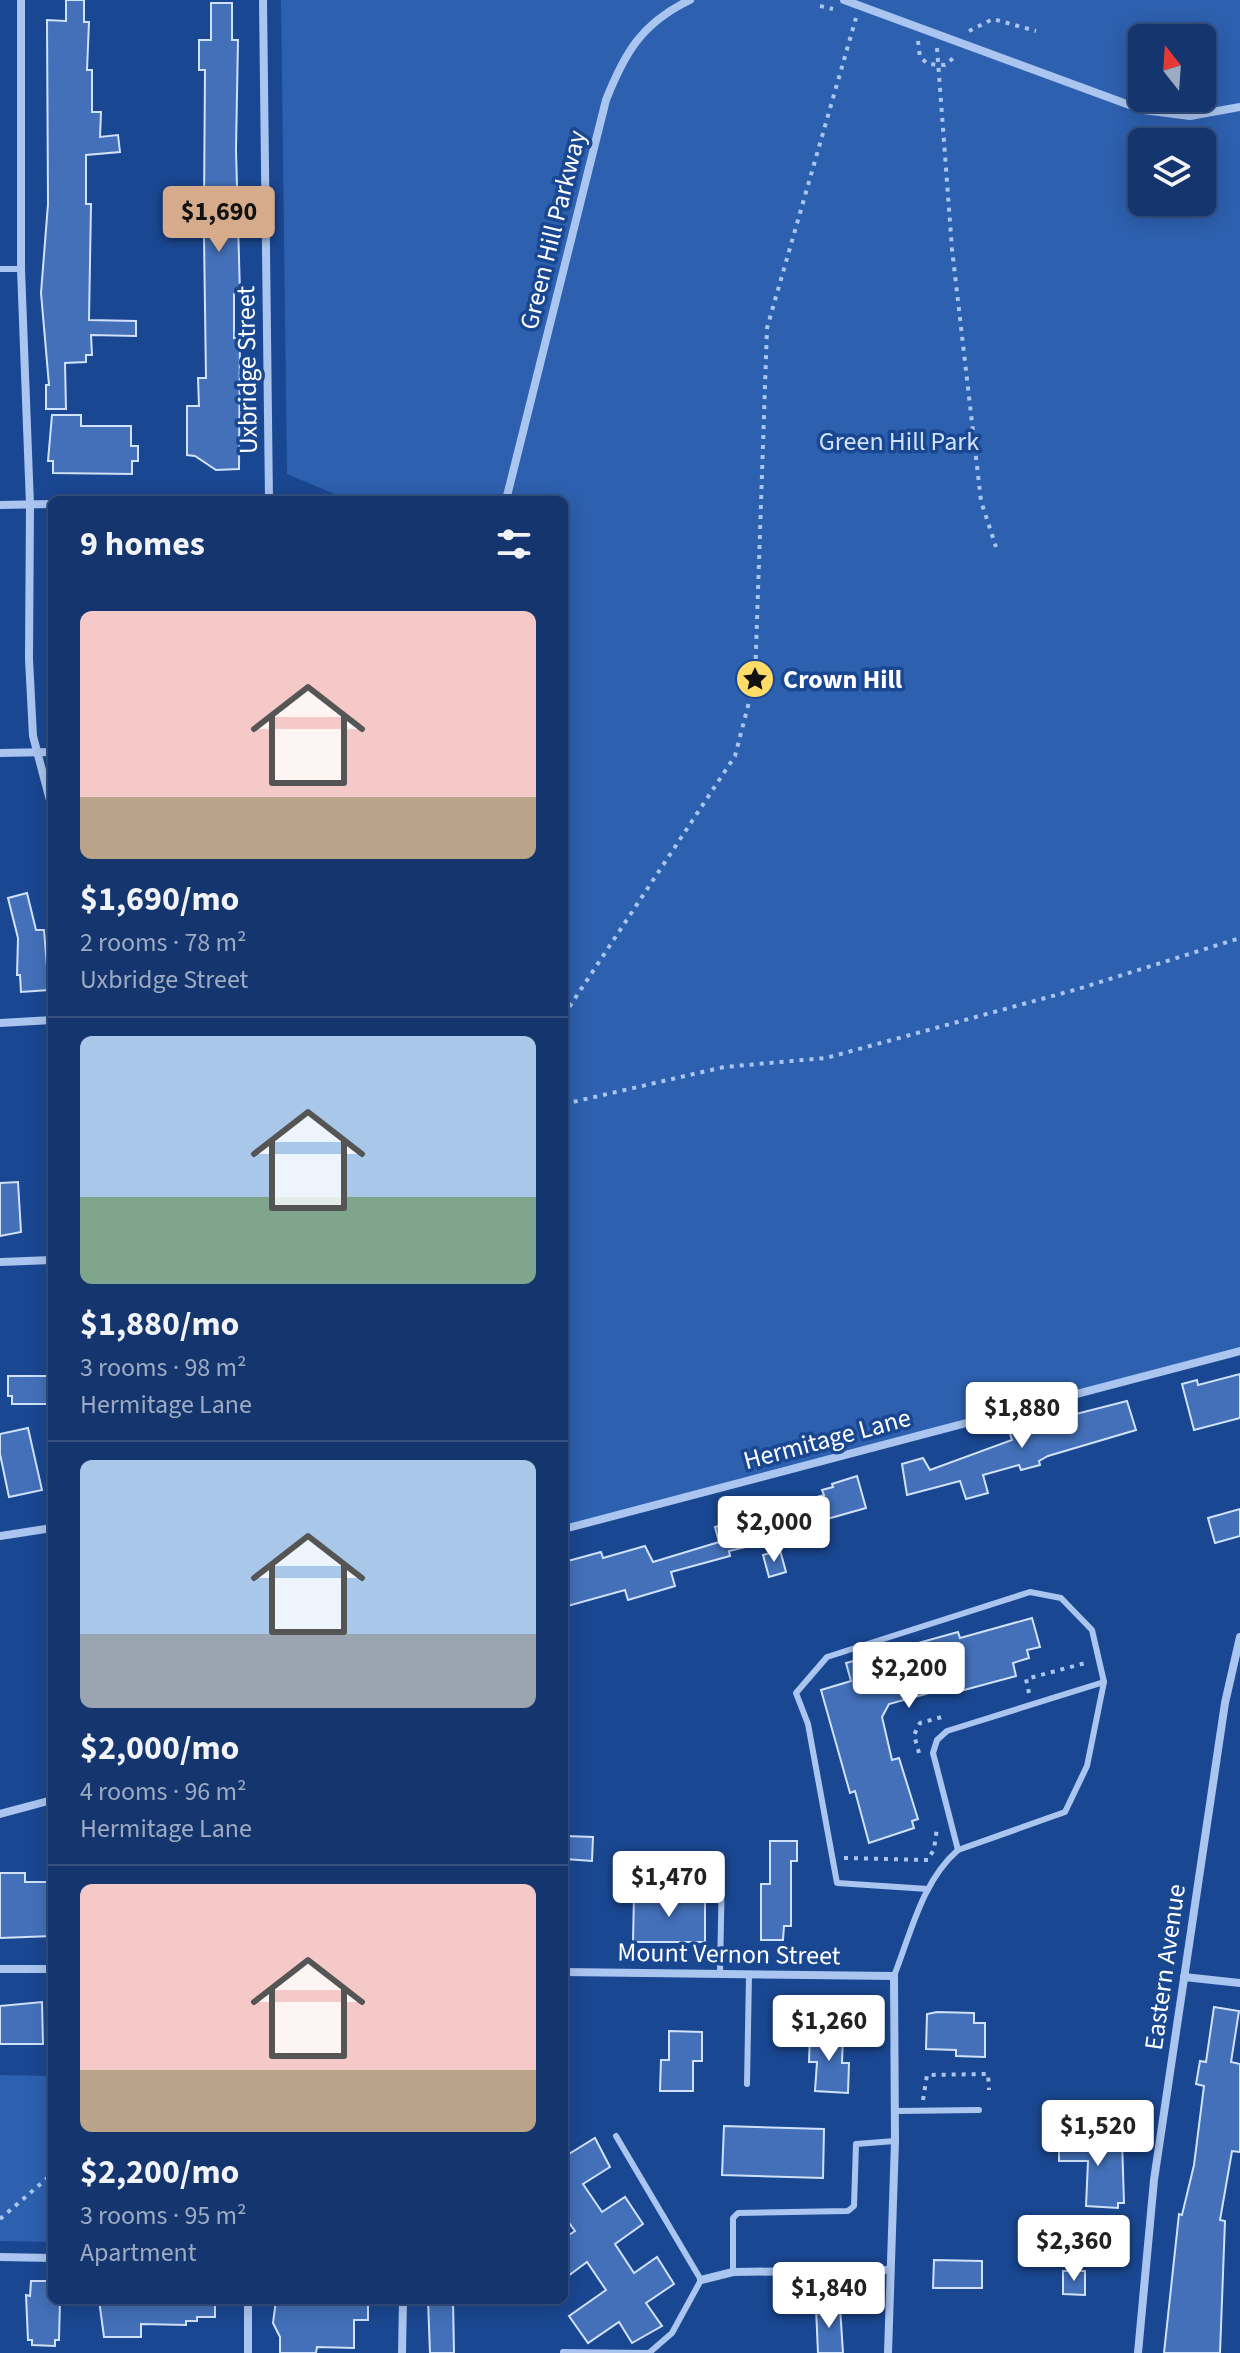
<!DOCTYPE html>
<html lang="en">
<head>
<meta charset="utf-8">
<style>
	:root { --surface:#14356d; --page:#214075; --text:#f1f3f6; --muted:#9dabc2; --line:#335080; --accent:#d6ab8b }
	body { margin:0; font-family:"Source Sans 3",sans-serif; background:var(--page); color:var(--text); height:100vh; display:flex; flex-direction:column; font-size:30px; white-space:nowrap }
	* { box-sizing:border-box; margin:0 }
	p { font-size:26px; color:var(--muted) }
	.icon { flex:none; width:44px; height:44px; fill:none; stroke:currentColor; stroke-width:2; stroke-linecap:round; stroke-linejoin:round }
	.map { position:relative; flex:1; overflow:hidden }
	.side { position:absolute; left:48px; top:496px; width:520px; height:1808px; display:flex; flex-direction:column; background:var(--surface); border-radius:12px; box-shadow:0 4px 20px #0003,0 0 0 2px var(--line) }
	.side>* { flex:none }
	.needle { width:52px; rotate:343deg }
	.controls { position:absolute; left:1128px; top:24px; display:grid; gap:16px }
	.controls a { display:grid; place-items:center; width:88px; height:88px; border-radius:12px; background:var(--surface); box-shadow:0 4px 20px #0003,0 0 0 2px var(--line); font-size:40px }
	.price { position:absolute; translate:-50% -68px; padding:0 18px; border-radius:8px; background:#fff; color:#222; font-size:26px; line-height:52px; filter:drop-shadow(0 2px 4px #0008) }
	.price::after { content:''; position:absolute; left:50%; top:48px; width:24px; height:18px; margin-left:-12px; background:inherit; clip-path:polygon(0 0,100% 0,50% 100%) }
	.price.current { background:var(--accent); color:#111 }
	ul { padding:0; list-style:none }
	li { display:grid; align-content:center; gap:16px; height:424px; padding:0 32px }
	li+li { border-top:2px solid var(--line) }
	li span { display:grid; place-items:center; height:248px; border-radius:12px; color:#555 }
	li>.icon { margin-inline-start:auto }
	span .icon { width:144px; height:144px; fill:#fffc; stroke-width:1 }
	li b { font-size:34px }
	h2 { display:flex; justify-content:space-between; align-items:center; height:96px; padding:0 32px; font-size:34px }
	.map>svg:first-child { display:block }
</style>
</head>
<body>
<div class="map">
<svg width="1240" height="2353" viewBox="0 0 1240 2353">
	<rect width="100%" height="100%" fill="#1a4791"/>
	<!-- green -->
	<g fill="#2d60af" fill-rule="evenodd">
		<path d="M281 0H1240V1351L564 1529V500H349L287 474ZM1142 38H1202V98H1142ZM1142 142H1202V202H1142Z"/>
		<path d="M0 2075 52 2076V2242L0 2241Z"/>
	</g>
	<!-- building -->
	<g fill="#4370b9" stroke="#d0e1fa" stroke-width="2">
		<path d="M66 0H84V22H89L87 70H92V112H101L100 137 118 135 120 152 86 155V204H91L89 320 136 321V336L91 335 92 355H86V362L65 363 66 409H46V385H49L41 293 48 204 47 20 66 21Z"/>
		<path d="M211 3H232V40H238L236 150 240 294H234V338H240L239 469 216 470 195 456 187 455V406H199L198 378H206L204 237 193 236V206H204L205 70H199V40H211Z"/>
		<path d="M52 415H81V426H131V446H138V461H132V474L53 473V461H48Z"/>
		<path d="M27 893 36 930H44L49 990 21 992 20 975H17L18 938 8 898Z"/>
		<path d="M18 1182 21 1232 0 1236V1183Z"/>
		<path d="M1240 1374V1418L1194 1430 1182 1384 1197 1380 1198 1385Z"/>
		<path d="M8 1376H52V1404H12V1396H8Z"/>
		<path d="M1127 1401 1136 1430 1048 1456 1039 1461 1040 1465 1021 1470 1019 1465 983 1475 988 1493 966 1499 960 1481 907 1495 902 1464 923 1458 930 1470 1012 1440 1009 1431Z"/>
		<path d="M28 1428 42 1490 9 1497 0 1454V1434Z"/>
		<path d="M857 1476 866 1508 820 1521 823 1532 787 1542 777 1508 824 1495 822 1490 833 1487 832 1484Z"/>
		<path d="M1240 1509V1536L1215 1543 1208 1518Z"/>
		<path d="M744 1519 754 1545 729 1551 730 1556 671 1572 675 1586 628 1600 625 1590 564 1607V1562L601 1552 603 1558 645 1546 653 1562 719 1542 715 1527Z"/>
		<path d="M780 1550 786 1572 769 1577 763 1555Z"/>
		<path d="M1032 1618 1040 1647 1027 1650 1029 1658 1013 1663 1016 1676 953 1693 951 1687 889 1704 882 1717 892 1760 899 1758 918 1819 912 1821 914 1828 869 1843 855 1791 850 1793 821 1690 851 1681 846 1663 958 1632 960 1638Z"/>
		<path d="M566 1836 593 1837 592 1861 565 1859Z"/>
		<path d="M770 1841H797V1861H791V1926H784L783 1940H761V1884H770Z"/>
		<path d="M0 1873H25V1882H52V1936L0 1938Z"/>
		<path d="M634 1895H705V1942H633Z"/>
		<path d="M42 2002 43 2044H0V2006Z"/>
		<path d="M1214 2007 1239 2011 1231 2062 1240 2064V2152L1232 2151 1220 2220 1225 2221 1220 2353H1164L1179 2214 1182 2215 1194 2165 1204 2086 1196 2084 1200 2061 1206 2062Z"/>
		<path d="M937 2012 974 2013V2023H985V2057L956 2056V2050L926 2049 927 2014Z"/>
		<path d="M669 2031 702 2032V2061H693V2091H660L661 2060H669Z"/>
		<path d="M810 2033 843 2035 842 2063H849L848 2093 815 2091 817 2062H809Z"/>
		<path d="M724 2126 824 2129 823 2178 722 2175Z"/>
		<path d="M1059 2135 1122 2140 1124 2203H1118V2208L1086 2206 1088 2161H1059Z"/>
		<path d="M595 2138 610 2167 583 2184 602 2212 625 2197 643 2224 615 2244 634 2273 657 2257 674 2284 646 2303 662 2326 632 2343 619 2322 588 2343 569 2316 606 2290 587 2262 564 2279V2238L575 2231 564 2216V2157Z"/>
		<path d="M934 2260 982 2261V2288H933Z"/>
		<path d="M1063 2271H1085V2295L1063 2294Z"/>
		<path d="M31 2281H52V2300H60L59 2340H55V2346L32 2345V2340H28L26 2295 30 2296Z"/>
		<path d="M99 2300H215V2317H197V2321H186V2325L141 2324V2337H104Z"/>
		<path d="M276 2300H368V2320H354V2348L317 2347 316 2353H280V2337L273 2323Z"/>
		<path d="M428 2300H453L454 2353H430Z"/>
		<path d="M835 2307H840L843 2353H818L816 2308Z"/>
	</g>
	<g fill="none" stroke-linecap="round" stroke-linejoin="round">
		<!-- path -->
		<g stroke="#aac5ef" stroke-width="4" stroke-dasharray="4 6" stroke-linecap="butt">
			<path d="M820 6 833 9"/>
			<path d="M969 31 993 19 1036 31"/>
			<path d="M918 41 920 57 928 64 945 65 957 55"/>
			<path d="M937 48 952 249 981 501 996 547"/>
			<path d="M564 1015 735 756 755 679 767 328 856 18"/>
			<path d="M564 1104 724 1067 826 1058 1078 989 1240 938"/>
			<path d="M1029 1693 1026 1679 1089 1662"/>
			<path d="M919 1753 914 1735 920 1723 942 1717"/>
			<path d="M844 1858 928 1860 934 1849 937 1828"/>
			<path d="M923 2100 927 2075 988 2074 989 2090"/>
			<path d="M0 2219 52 2174"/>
		</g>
		<!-- service -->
		<g stroke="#aac5ef" stroke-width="6">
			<path d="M0 269H21"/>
			<path d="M958 1850 933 1753 937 1740 947 1731 1104 1682"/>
			<path d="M647 1863 722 1867 720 1974"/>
			<path d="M894 1976C911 1933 922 1881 958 1850L1065 1812 1087 1766 1104 1682 1092 1630 1061 1598 1030 1592 827 1657 796 1693 808 1724 837 1883 928 1889"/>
			<path d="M747 2084 749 1975"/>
			<path d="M895 2111 979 2110"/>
			<path d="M733 2272V2218L738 2213 848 2211 854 2206 856 2144 895 2141"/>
			<path d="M563 2352 649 2353 672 2333 701 2280 616 2136"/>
		</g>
		<!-- minor -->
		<g stroke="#aac5ef" stroke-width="8">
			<path d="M21 0V269L30 505 29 659 33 736 52 808"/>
			<path d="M263 0 269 500"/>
			<path d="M844 0 1143 110 1190 116 1240 107"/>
			<path d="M506 500 606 100C625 52 642 23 690 0"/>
			<path d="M0 505 52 504"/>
			<path d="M0 753 52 752"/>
			<path d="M0 1023 52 1020"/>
			<path d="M0 1262 52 1260"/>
			<path d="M564 1529 1240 1351"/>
			<path d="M0 1536 52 1528"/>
			<path d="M0 1814 52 1800"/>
			<path d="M0 1969H52"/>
			<path d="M564 1972 894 1976 895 2141 888 2353"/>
			<path d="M1184 1977 1240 1983"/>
			<path d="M0 2257 52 2258"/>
			<path d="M701 2280 733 2272 889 2270"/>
			<path d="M248 2300V2353"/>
			<path d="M402 2353 403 2300"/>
			<path d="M1138 2353 1154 2180 1225 1703 1240 1637"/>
		</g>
	</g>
	<!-- icons -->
	<defs>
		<symbol id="sight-disc" viewBox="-11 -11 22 22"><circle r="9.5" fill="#ffdc67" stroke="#1a4791"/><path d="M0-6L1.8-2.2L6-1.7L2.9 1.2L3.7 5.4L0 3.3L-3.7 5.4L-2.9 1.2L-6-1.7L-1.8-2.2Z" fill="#111"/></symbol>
	</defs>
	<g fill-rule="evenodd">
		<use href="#sight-disc" x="733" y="657" width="44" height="44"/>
	</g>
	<g text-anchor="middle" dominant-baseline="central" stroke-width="7" stroke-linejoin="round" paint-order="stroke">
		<!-- street labels -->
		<g font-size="26" fill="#fff" stroke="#1a4791">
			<text transform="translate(553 230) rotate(-76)">Green Hill Parkway</text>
			<text transform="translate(247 370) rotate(-91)">Uxbridge Street</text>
			<text transform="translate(827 1439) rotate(-15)">Hermitage Lane</text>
			<text transform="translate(729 1954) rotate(1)">Mount Vernon Street</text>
			<text transform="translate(1165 1967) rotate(-82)">Eastern Avenue</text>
		</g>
		<!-- park labels -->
		<g font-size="26" fill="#d0e1fa" stroke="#1a4791">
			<text x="899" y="441">Green Hill Park</text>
		</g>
		<!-- poi labels -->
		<g font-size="26" font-weight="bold" fill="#fff" stroke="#1a4791" text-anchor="start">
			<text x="783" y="679">Crown Hill</text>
		</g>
	</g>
</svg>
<div class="controls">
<a><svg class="needle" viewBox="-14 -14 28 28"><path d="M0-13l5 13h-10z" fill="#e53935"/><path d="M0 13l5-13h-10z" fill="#9dabc2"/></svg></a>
<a><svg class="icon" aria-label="layers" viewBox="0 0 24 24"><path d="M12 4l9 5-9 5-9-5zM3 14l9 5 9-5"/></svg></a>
</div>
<b class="price current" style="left:219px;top:254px">$1,690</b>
<b class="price" style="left:1022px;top:1450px">$1,880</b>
<b class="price" style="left:774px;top:1564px">$2,000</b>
<b class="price" style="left:909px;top:1710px">$2,200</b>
<b class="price" style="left:669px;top:1919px">$1,470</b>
<b class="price" style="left:829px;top:2063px">$1,260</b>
<b class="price" style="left:1098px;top:2168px">$1,520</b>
<b class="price" style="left:1074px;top:2283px">$2,360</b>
<b class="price" style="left:829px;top:2330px">$1,840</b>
<section class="side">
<h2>9 homes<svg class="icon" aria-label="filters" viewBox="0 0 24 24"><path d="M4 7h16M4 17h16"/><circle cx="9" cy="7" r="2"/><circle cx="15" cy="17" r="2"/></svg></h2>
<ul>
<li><span style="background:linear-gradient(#f6c9c9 75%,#b9a48a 0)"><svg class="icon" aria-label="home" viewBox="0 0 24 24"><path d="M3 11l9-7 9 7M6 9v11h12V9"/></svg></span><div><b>$1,690/mo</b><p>2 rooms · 78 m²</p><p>Uxbridge Street</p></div></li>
<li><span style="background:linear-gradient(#a9c7e8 65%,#7fa58c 0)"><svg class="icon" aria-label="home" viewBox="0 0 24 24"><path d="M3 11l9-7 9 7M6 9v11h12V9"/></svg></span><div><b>$1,880/mo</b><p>3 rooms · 98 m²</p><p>Hermitage Lane</p></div></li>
<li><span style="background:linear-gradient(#a9c7e8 70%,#9aa5b1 0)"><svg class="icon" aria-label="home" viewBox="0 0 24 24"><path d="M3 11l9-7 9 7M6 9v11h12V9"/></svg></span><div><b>$2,000/mo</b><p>4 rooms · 96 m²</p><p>Hermitage Lane</p></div></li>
<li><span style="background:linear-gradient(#f6c9c9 75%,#b9a48a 0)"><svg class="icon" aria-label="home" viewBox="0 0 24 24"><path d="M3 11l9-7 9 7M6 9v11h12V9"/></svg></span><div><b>$2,200/mo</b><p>3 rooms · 95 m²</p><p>Apartment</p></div></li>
</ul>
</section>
</div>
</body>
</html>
